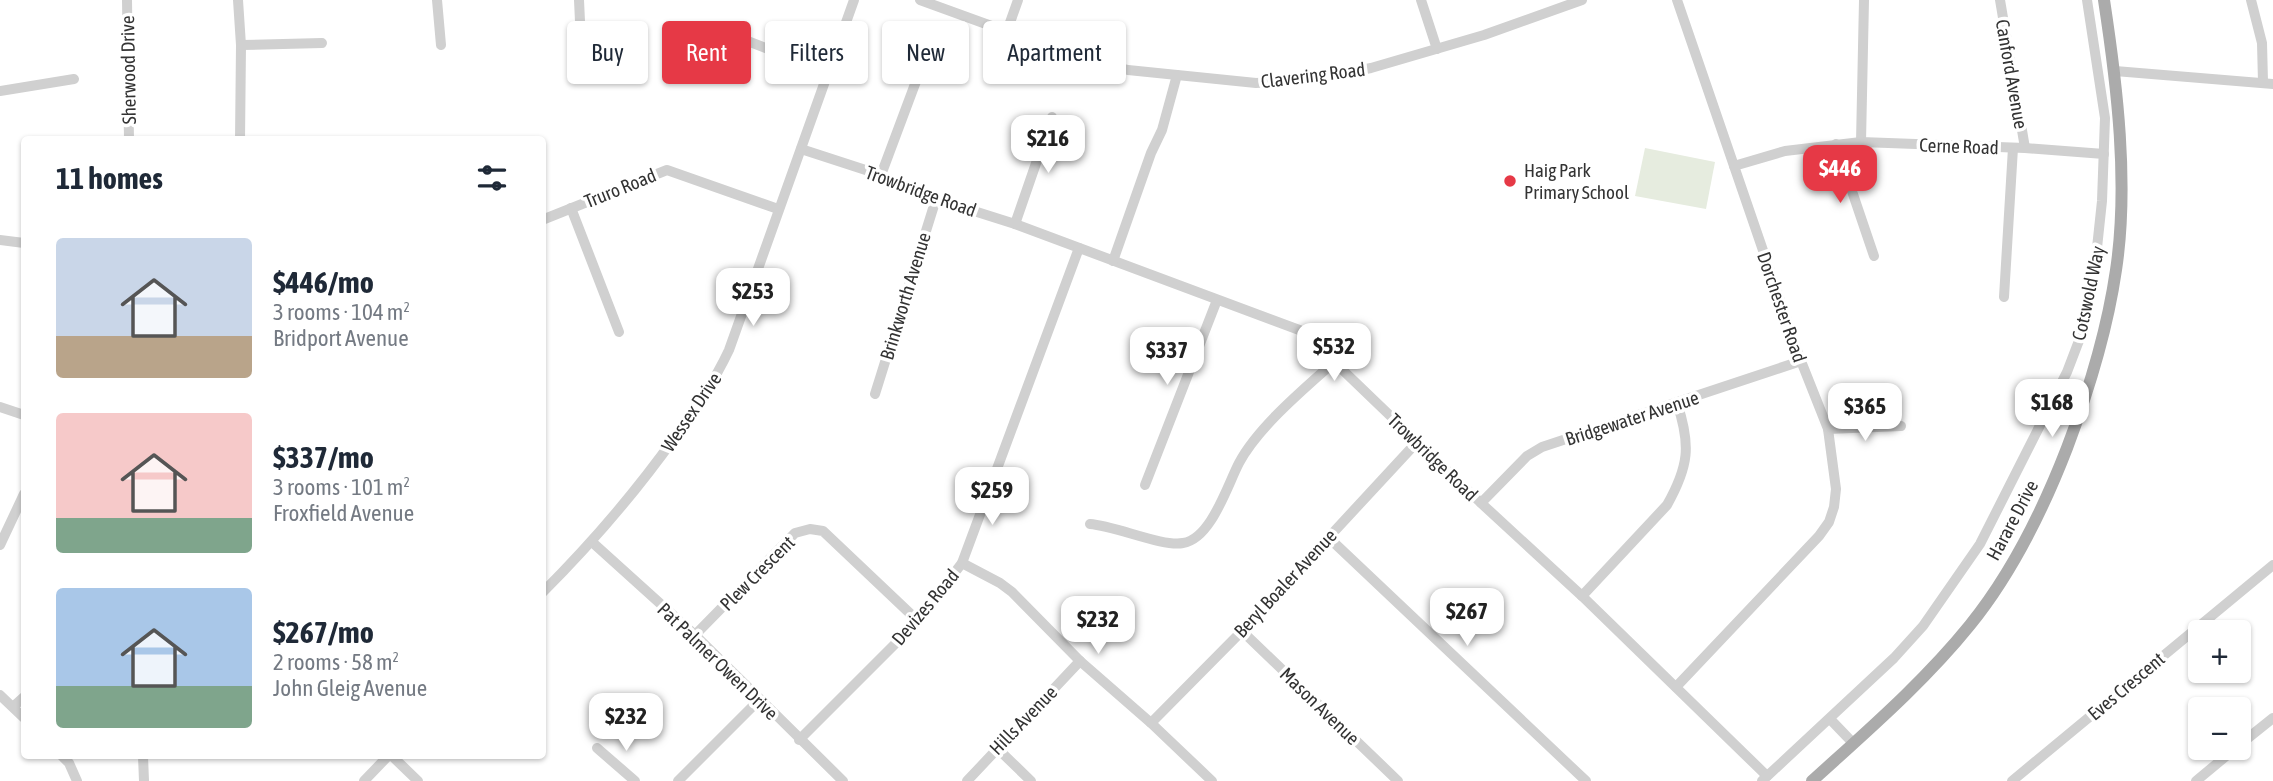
<!DOCTYPE html>
<html lang="en">
<head>
<meta charset="utf-8">
<style>
	:root { --surface:#fff; --page:#f6f6f7; --text:#1f2937; --muted:#747a83; --accent:#e63946 }
	body { margin:0; font-family:"Asap Condensed",sans-serif; background:var(--page); color:var(--text); height:100vh; display:flex; flex-direction:column; font-size:26px; white-space:nowrap }
	* { box-sizing:border-box; margin:0 }
	p { font-size:23px; color:var(--muted) }
	.icon { flex:none; width:38px; height:38px; fill:none; stroke:currentColor; stroke-width:2; stroke-linecap:round; stroke-linejoin:round }
	.map { position:relative; flex:1; overflow:hidden }
	.details { position:absolute; left:21px; top:136px; width:525px; height:623px; display:flex; flex-direction:column; background:var(--surface); border-radius:7px; box-shadow:0 2px 5px #0004 }
	.details>* { flex:none }
	.banner { position:absolute; left:567px; top:21px; width:665px; height:63px; display:flex; gap:14px }
	.fabs { position:absolute; left:2188px; top:620px; display:grid; gap:14px }
	.fabs a { display:grid; place-items:center; width:63px; height:63px; border-radius:7px; background:var(--surface); box-shadow:0 2px 5px #0004; font-size:35px }
	.price { position:absolute; translate:-50% -60px; padding:0 16px; border-radius:14px; background:#fff; color:#222; font-size:23px; line-height:46px; filter:drop-shadow(0 2px 4px #0008) }
	.price::after { content:''; position:absolute; left:50%; top:42px; width:21px; height:16px; margin-left:-10px; background:inherit; clip-path:polygon(0 0,100% 0,50% 100%) }
	.price.selected { background:var(--accent); color:#fff }
	ul { padding:0; list-style:none }
	li { display:flex; align-items:center; gap:21px; height:175px; padding:0 35px }
	li span { display:grid; place-items:center; flex:none; width:196px; height:140px; border-radius:7px; color:#555 }
	li>.icon { margin-inline-start:auto }
	span .icon { width:84px; height:84px; fill:#fffc; stroke-width:1 }
	li b { font-size:30px }
	h2 { display:flex; justify-content:space-between; align-items:center; height:84px; padding:0 35px; font-size:30px }
	.chip { padding:0 24px; border-radius:7px; background:var(--surface); box-shadow:0 2px 5px #0004; font-size:24px; line-height:63px }
	.chip.selected { background:var(--accent); color:#fff }
	.map>svg:first-child { display:block }
</style>
</head>
<body>
<div class="map">
<svg width="2273" height="781" viewBox="0 0 2273 781">
	<rect width="100%" height="100%" fill="#fff"/>
	<!-- green -->
	<path fill="#e6ecdf" d="M1645 148 1715 162 1706 209 1635 196Z"/>
	<g fill="none" stroke-linecap="round" stroke-linejoin="round">
		<!-- minor -->
		<g stroke="#d0d0d0" stroke-width="10">
			<path d="M127 0 129 140"/>
			<path d="M238 0 241 45 240 140"/>
			<path d="M437 0 441 45"/>
			<path d="M579 0 581 43"/>
			<path d="M920 0 1077 57 1128 70 1256 83 1314 79 1371 68 1484 35 1582 0"/>
			<path d="M1421 0 1437 49"/>
			<path d="M2000 0 2025 148"/>
			<path d="M2251 0 2262 43 2263 82"/>
			<path d="M714 28 827 72"/>
			<path d="M1007 31 1018 0"/>
			<path d="M241 45 322 43"/>
			<path d="M2115 71 2273 84"/>
			<path d="M0 91 74 79"/>
			<path d="M1861 142 1864 0"/>
			<path d="M1836 144 1874 256"/>
			<path d="M801 149 881 175 936 199 1015 224 1302 331 1481 503 1582 596 1767 776"/>
			<path d="M1734 166 1785 151 1861 142 2025 148 2104 154"/>
			<path d="M881 175 921 68"/>
			<path d="M571 208 619 332"/>
			<path d="M542 220 667 170 778 209"/>
			<path d="M1015 224 1052 117"/>
			<path d="M0 240 24 243"/>
			<path d="M1113 261 1151 153 1162 130 1177 75"/>
			<path d="M2004 297 2013 148"/>
			<path d="M875 394 936 199"/>
			<path d="M0 407 24 415"/>
			<path d="M1828 429 1901 426"/>
			<path d="M1145 485 1217 300"/>
			<path d="M1481 503 1527 456 1542 447 1801 361"/>
			<path d="M1090 524C1116 526 1162 547 1183 543 1211 539 1227 486 1239 463 1258 427 1304 389 1334 362"/>
			<path d="M1328 537 1586 781"/>
			<path d="M592 542 695 635 843 781"/>
			<path d="M0 545 24 494"/>
			<path d="M962 563 1000 583 1012 592 1080 661 1151 723 1212 781"/>
			<path d="M542 593C591 544 635 493 675 437 695 409 714 382 729 350L854 0"/>
			<path d="M1582 596 1667 505C1689 466 1691 445 1677 403"/>
			<path d="M1242 631 1398 781"/>
			<path d="M695 635 795 533 810 529 823 531 918 621"/>
			<path d="M1676 687 1819 536 1829 522 1834 507 1836 489 1828 429 1801 361 1677 0"/>
			<path d="M0 695 24 718"/>
			<path d="M14 706 24 697"/>
			<path d="M1830 719 1853 743"/>
			<path d="M1151 723 1242 631 1417 442"/>
			<path d="M799 740 918 621 962 563 1079 248"/>
			<path d="M2238 746 2273 718"/>
			<path d="M996 747 1031 781"/>
			<path d="M597 748 635 781"/>
			<path d="M62 756 69 763 77 781"/>
			<path d="M143 756 144 781"/>
			<path d="M392 756 418 781"/>
			<path d="M364 781 388 756"/>
			<path d="M678 781 759 700"/>
			<path d="M967 781 1080 661"/>
			<path d="M1762 781 1894 658 1923 626 1980 544 2067 372 2080 338 2094 276 2102 201 2105 118 2087 0"/>
			<path d="M2012 781 2273 565"/>
			<path d="M2196 781 2237 747"/>
		</g>
		<!-- major -->
		<path stroke="#ababab" stroke-width="12" d="M1812 781C1867 731 1924 682 1970 625 2013 572 2043 510 2067 448 2089 390 2107 332 2116 270 2129 184 2117 85 2104 0"/>
	</g>
	<!-- markers -->
	<circle fill="#e63946" stroke="#fff" stroke-width="2.5" cx="1510" cy="181" r="7"/>
	<g text-anchor="middle" dominant-baseline="central" stroke-width="7" stroke-linejoin="round" paint-order="stroke">
		<!-- street labels -->
		<g font-size="19" fill="#333" stroke="#fff">
			<text transform="translate(128 70) rotate(-91)">Sherwood Drive</text>
			<text transform="translate(2012 74) rotate(80)">Canford Avenue</text>
			<text transform="translate(1313 75) rotate(-7)">Clavering Road</text>
			<text transform="translate(1959 146) rotate(2)">Cerne Road</text>
			<text transform="translate(620 188) rotate(-22)">Truro Road</text>
			<text transform="translate(921 191) rotate(20)">Trowbridge Road</text>
			<text transform="translate(2088 293) rotate(-78)">Cotswold Way</text>
			<text transform="translate(905 296) rotate(-73)">Brinkworth Avenue</text>
			<text transform="translate(1782 307) rotate(71)">Dorchester Road</text>
			<text transform="translate(691 412) rotate(-56)">Wessex Drive</text>
			<text transform="translate(1632 418) rotate(-18)">Bridgewater Avenue</text>
			<text transform="translate(1433 457) rotate(44)">Trowbridge Road</text>
			<text transform="translate(2012 520) rotate(-62)">Harare Drive</text>
			<text transform="translate(757 573) rotate(-45)">Plew Crescent</text>
			<text transform="translate(1285 583) rotate(-47)">Beryl Boaler Avenue</text>
			<text transform="translate(925 607) rotate(-50)">Devizes Road</text>
			<text transform="translate(718 661) rotate(44)">Pat Palmer Owen Drive</text>
			<text transform="translate(2126 686) rotate(-40)">Eves Crescent</text>
			<text transform="translate(1320 706) rotate(44)">Mason Avenue</text>
			<text transform="translate(1023 720) rotate(-46)">Hills Avenue</text>
		</g>
		<!-- poi labels -->
		<g font-size="19" fill="#333" stroke="#fff" text-anchor="start">
			<text x="1524" y="170">Haig Park<tspan x="1524" dy="22">Primary School</tspan></text>
		</g>
	</g>
</svg>
<div class="fabs">
<a>+</a>
<a>−</a>
</div>
<b class="price" style="left:1048px;top:175px">$216</b>
<b class="price selected" style="left:1840px;top:205px">$446</b>
<b class="price" style="left:753px;top:328px">$253</b>
<b class="price" style="left:1334px;top:383px">$532</b>
<b class="price" style="left:1167px;top:387px">$337</b>
<b class="price" style="left:2052px;top:439px">$168</b>
<b class="price" style="left:1865px;top:443px">$365</b>
<b class="price" style="left:992px;top:527px">$259</b>
<b class="price" style="left:1467px;top:648px">$267</b>
<b class="price" style="left:1098px;top:656px">$232</b>
<b class="price" style="left:626px;top:753px">$232</b>
<div class="banner">
<a class="chip">Buy</a>
<a class="chip selected">Rent</a>
<a class="chip">Filters</a>
<a class="chip">New</a>
<a class="chip">Apartment</a>
</div>
<section class="details">
<h2>11 homes<svg class="icon" aria-label="filters" viewBox="0 0 24 24"><path d="M4 7h16M4 17h16"/><circle cx="9" cy="7" r="2"/><circle cx="15" cy="17" r="2"/></svg></h2>
<ul>
<li><span style="background:linear-gradient(#c9d6e8 70%,#b9a48a 0)"><svg class="icon" aria-label="home" viewBox="0 0 24 24"><path d="M3 11l9-7 9 7M6 9v11h12V9"/></svg></span><div><b>$446/mo</b><p>3 rooms · 104 m²</p><p>Bridport Avenue</p></div></li>
<li><span style="background:linear-gradient(#f6c9c9 75%,#7fa58c 0)"><svg class="icon" aria-label="home" viewBox="0 0 24 24"><path d="M3 11l9-7 9 7M6 9v11h12V9"/></svg></span><div><b>$337/mo</b><p>3 rooms · 101 m²</p><p>Froxfield Avenue</p></div></li>
<li><span style="background:linear-gradient(#a9c7e8 70%,#7fa58c 0)"><svg class="icon" aria-label="home" viewBox="0 0 24 24"><path d="M3 11l9-7 9 7M6 9v11h12V9"/></svg></span><div><b>$267/mo</b><p>2 rooms · 58 m²</p><p>John Gleig Avenue</p></div></li>
</ul>
</section>
</div>
</body>
</html>
